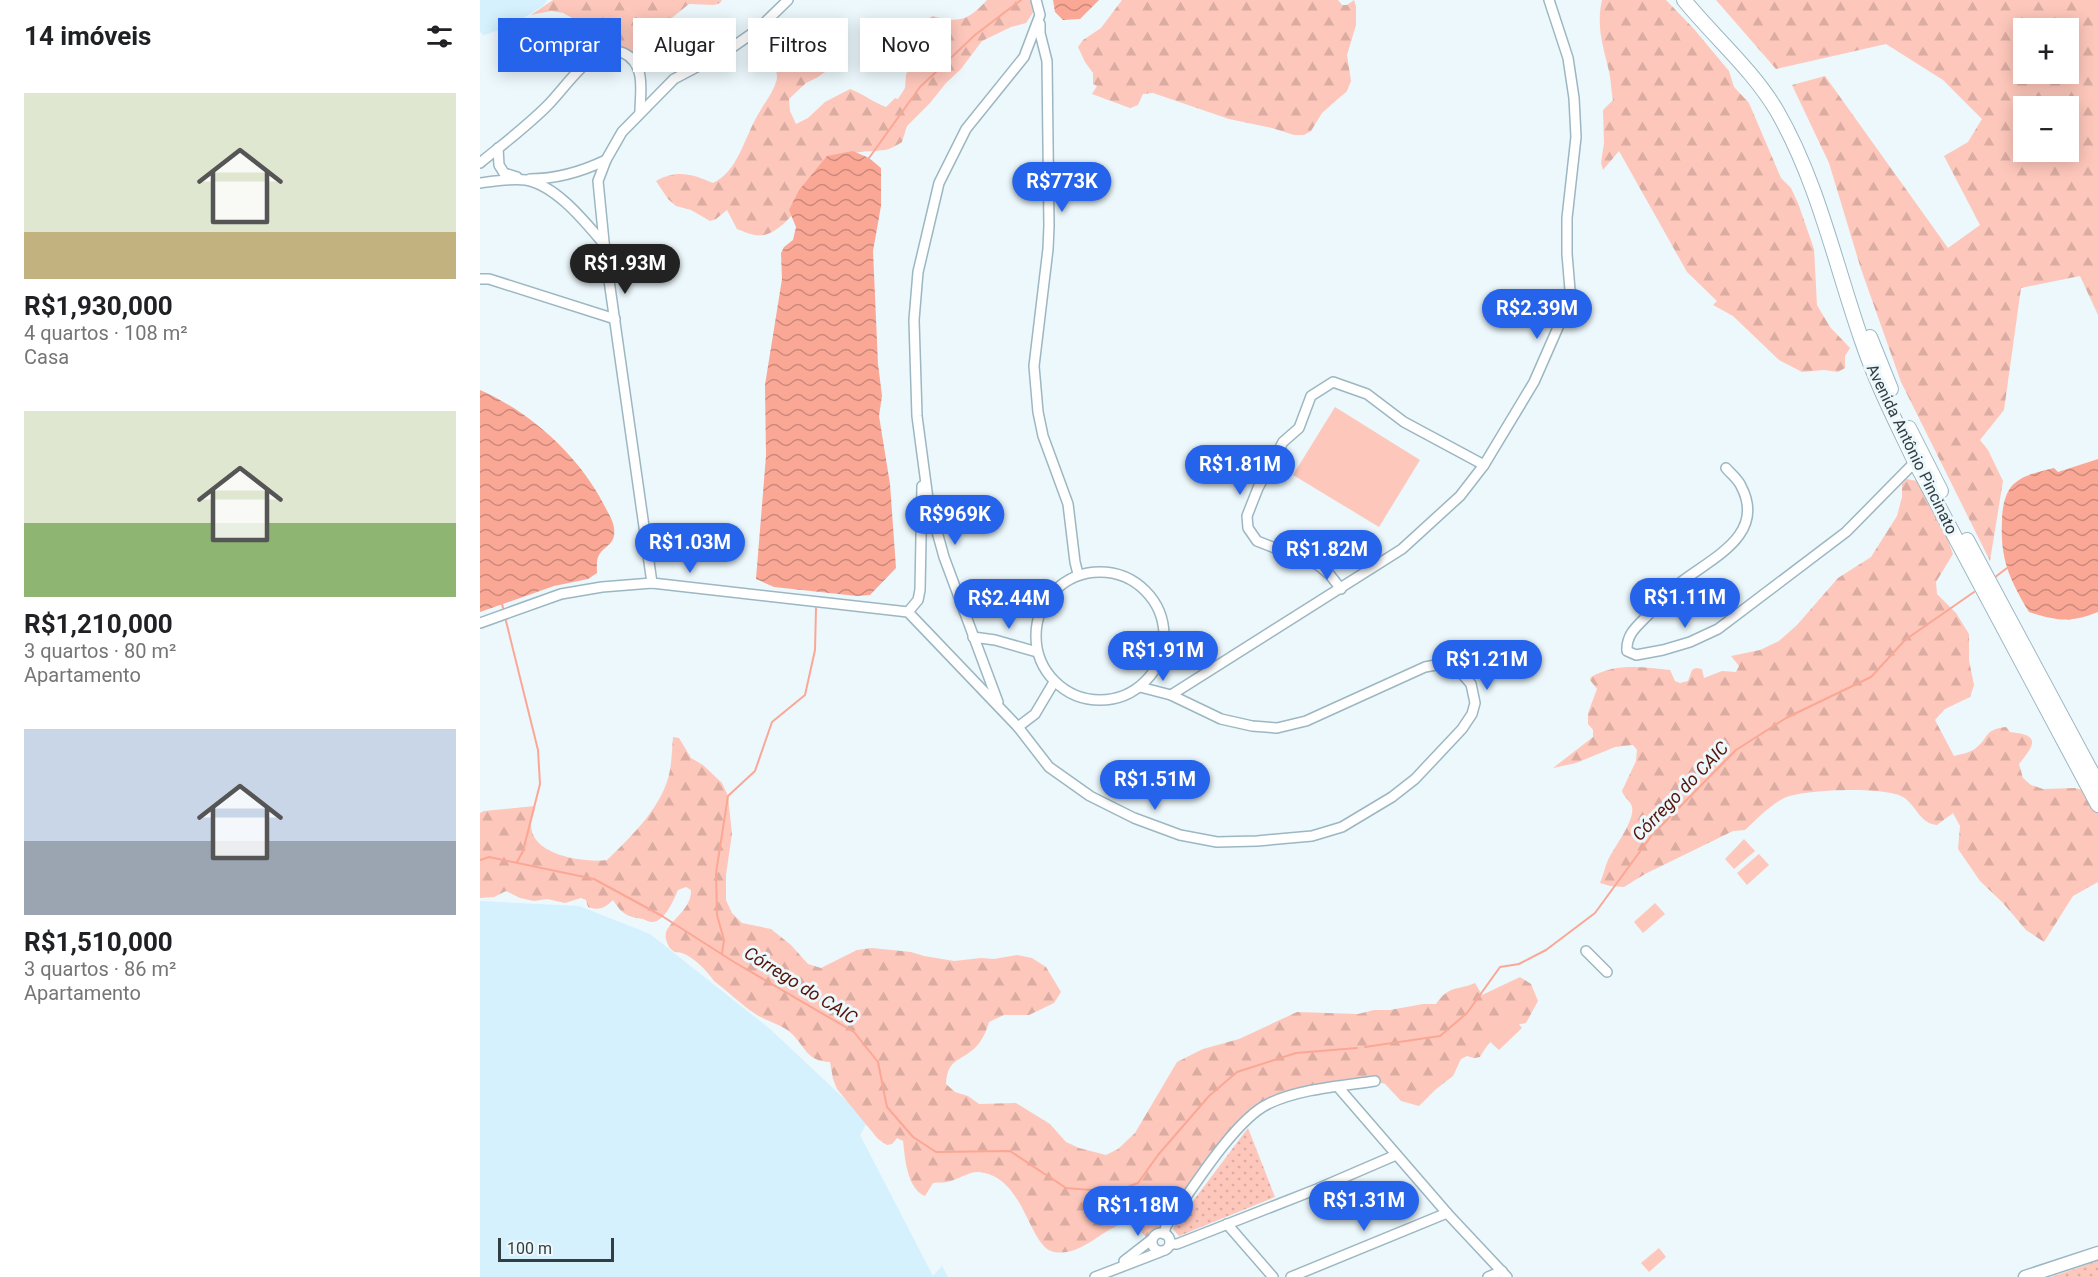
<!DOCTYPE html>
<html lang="pt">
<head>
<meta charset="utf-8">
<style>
	:root { --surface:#fff; --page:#f2f2f2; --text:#202124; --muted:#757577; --accent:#2563eb }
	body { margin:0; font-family:Roboto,sans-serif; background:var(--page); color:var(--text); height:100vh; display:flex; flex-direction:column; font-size:22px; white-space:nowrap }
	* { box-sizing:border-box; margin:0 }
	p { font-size:20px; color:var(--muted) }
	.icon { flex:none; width:33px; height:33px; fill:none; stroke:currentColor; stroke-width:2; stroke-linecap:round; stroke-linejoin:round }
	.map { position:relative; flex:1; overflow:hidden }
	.side { display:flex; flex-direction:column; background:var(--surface); width:480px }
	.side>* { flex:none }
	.top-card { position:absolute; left:18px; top:18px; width:570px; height:54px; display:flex; gap:12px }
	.tools { position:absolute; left:1533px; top:18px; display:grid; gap:12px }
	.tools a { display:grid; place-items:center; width:66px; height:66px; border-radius:0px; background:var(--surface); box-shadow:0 3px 15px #0003; font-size:30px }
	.scale { position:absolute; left:18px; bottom:15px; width:116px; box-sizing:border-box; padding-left:6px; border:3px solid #323e42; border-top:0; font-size:16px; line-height:21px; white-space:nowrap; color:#323e42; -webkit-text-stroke:4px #ecf8fc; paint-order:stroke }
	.price { position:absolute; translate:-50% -51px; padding:0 14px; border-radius:21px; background:var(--accent); color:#fff; font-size:20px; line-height:39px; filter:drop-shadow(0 2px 3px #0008) }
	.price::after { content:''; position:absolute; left:50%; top:36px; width:18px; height:14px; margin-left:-9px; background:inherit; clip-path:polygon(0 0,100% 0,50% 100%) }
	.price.active { background:#222; color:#fff }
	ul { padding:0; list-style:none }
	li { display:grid; align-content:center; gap:12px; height:318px; padding:0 24px }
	li span { display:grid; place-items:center; height:186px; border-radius:0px; color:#555 }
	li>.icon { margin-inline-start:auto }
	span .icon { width:108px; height:108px; fill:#fffc; stroke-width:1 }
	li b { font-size:26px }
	h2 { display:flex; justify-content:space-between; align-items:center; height:72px; padding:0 24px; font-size:26px }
	.tag { padding:0 21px; border-radius:0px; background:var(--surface); box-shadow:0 3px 15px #0003; font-size:21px; line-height:54px }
	.tag.active { background:var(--accent); color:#fff }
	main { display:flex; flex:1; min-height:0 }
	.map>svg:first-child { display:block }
</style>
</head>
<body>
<main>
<section class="side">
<h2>14 imóveis<svg class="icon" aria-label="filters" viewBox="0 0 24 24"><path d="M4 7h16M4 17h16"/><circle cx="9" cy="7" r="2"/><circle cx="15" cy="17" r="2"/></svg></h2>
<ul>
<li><span style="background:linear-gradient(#dfe7d0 75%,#c2b280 0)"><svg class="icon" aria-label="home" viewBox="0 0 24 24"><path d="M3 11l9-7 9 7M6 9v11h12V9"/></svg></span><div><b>R$1,930,000</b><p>4 quartos · 108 m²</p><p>Casa</p></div></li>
<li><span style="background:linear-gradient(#dfe7d0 60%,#8fb573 0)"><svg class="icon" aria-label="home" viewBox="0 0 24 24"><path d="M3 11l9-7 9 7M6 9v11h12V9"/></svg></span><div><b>R$1,210,000</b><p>3 quartos · 80 m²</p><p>Apartamento</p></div></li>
<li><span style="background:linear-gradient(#c9d6e8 60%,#9aa5b1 0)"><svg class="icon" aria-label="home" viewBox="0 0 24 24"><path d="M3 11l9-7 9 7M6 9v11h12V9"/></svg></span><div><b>R$1,510,000</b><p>3 quartos · 86 m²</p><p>Apartamento</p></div></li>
</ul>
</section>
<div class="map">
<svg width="1618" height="1277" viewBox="0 0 1618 1277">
	<defs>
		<pattern id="forest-firs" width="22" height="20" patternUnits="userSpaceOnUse" patternTransform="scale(1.5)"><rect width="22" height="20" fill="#fec7bb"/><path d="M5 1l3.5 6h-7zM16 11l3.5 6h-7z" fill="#daaca2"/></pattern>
		<pattern id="park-dots" width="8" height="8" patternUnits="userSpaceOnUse" patternTransform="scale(1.5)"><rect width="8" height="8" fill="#fec7bb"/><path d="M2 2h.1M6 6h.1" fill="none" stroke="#daaca2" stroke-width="1.8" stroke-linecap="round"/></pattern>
		<pattern id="water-waves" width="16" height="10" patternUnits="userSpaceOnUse" patternTransform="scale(1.5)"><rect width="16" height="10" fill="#fba795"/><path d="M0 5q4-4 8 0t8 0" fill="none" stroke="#cc897b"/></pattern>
	</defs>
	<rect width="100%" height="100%" fill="#ecf8fc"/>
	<!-- built -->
	<g fill="#d4f1fd">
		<path d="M0 0H67L64 5 31 26 4 35 0 32Z"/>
		<path d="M0 901 99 906 170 934 290 1029 388 1121 380 1135 453 1276 462 1266 468 1277H0Z"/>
	</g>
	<!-- forest -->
	<g fill="url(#forest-firs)" fill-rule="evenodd">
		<path d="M73 0H242L240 3 234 5 209 4 178 29 162 57 146 54 126 42 108 37 96 20 83 13 71 11 51 15Z"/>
		<path d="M507 0H555L554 11 546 23 531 27 502 41 481 69 466 83 450 103 427 126 422 142C417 145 411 149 405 150 391 152 371 150 359 159 337 176 311 230 284 235 275 237 265 232 257 229L247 210 236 219 230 221 211 210 196 206 188 199 176 181C196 169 213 174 233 183 257 172 264 140 276 118 282 106 292 95 296 82 299 75 294 71 297 64L320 58 341 47 358 50 359 62 338 77 326 83 309 99 310 111 316 124 328 118 345 102 370 89C383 94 393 102 406 107L415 98 418 99 425 88 426 75 436 49 440 22 453 16C478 24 489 20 507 0Z"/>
		<path d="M642 0H858L862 5H867L874 0 876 6V25L867 55 871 81 867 91 842 113 831 131 824 135H814L792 128 749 119 673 93 663 94 658 105 650 108 612 94 617 86 613 84V73L605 62 598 47 603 40 621 28Z"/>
		<path d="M1122 0H1186L1214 29 1249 71 1254 87 1269 103 1301 178 1311 188 1318 203 1334 249 1337 305 1350 327 1370 348 1365 356V368L1358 372 1344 370 1322 372 1299 360 1253 316 1233 305 1237 301 1207 272 1139 151 1123 170 1121 163 1124 143 1123 110 1133 100C1131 90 1131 80 1129 71 1123 46 1116 26 1122 0Z"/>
		<path d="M1236 0H1618V315L1600 276 1541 288 1524 410 1500 440 1508 450 1523 481 1510 561 1421 382 1381 269 1349 163 1312 85 1345 76 1468 248 1500 225 1464 156 1488 142 1502 119 1463 80 1406 44 1296 69ZM1544 28H1588V74H1544ZM1544 106H1588V152H1544Z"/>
		<path d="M1427 479 1437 481C1454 502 1464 529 1473 554L1456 582 1457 594 1476 613 1489 634V660L1494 685 1490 697 1465 709 1455 720 1474 756C1481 754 1490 753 1496 748 1510 737 1503 730 1526 727L1530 732C1561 735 1555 744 1539 764L1543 778 1551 785 1563 789 1595 788 1611 792 1618 808V882L1593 896 1564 942 1546 930 1523 903 1500 881 1478 849 1480 826 1473 813 1457 825C1440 824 1436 805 1423 797 1406 786 1323 789 1304 798 1289 806 1277 819 1265 830L1253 831 1165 874 1144 887 1130 886 1120 883C1123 876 1125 867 1128 860 1134 847 1155 821 1152 807 1151 801 1144 798 1142 791L1156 761 1157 750 1153 745 1135 747 1096 763 1073 768 1113 737V730L1108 724V713L1117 689 1110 680 1111 677C1136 663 1162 667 1190 670L1195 681 1200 683 1208 681 1212 670 1216 668 1222 669 1224 678 1242 671 1256 672 1259 666 1251 656 1280 650 1299 641 1317 625 1358 578 1391 557 1417 516 1422 497V484Z"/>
		<path d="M193 737 199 738 211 758 223 765 242 783 248 796 252 834 246 875V900L252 913 262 923 291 929 311 945 328 964 341 968 377 950 392 948 431 952 444 956 474 961 501 958 514 959 537 955 552 958 566 967 581 992 574 1003 549 1015H524L509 1022C506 1032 502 1041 495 1048 478 1063 468 1058 466 1084L475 1092 488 1096 499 1104 536 1103 570 1124 586 1142 599 1148 626 1155 638 1149 655 1133 697 1062 723 1049 759 1039 817 1012 878 1014 894 1010H910L943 1004H956C970 984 977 991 995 983L1002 995 1040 977 1051 984 1058 1001 1046 1023C1024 1026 1011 1038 1000 1057L994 1058 987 1056 981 1059 973 1076 955 1090 939 1106 921 1101 905 1084 893 1080 853 1083 774 1112 759 1135 719 1172 680 1235 673 1238 666 1237 662 1233 659 1222C630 1217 606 1258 574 1252 548 1247 545 1175 498 1172 487 1172 478 1180 467 1182 463 1183 458 1182 453 1183L445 1196C427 1189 425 1158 423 1141L417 1138 412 1144 407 1145 398 1139 357 1089 353 1079 350 1062C326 1061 326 1047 311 1033 302 1024 285 1021 274 1013 260 1004 248 991 234 981 227 971 214 957 202 953 196 951 198 954 193 951 189 948 187 943 186 939 182 923 212 913 211 890L206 887 198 890C194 899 185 922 172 922 169 922 166 920 163 919 146 916 143 915 133 900 125 908 119 911 108 907L106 900 101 898 85 903 67 899 54 901 40 898 26 891 14 897 0 898V813L4 811 55 806C55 813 52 817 51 824 50 856 105 863 127 860 152 836 184 805 190 770 192 759 192 748 193 737Z"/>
	</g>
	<!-- park -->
	<g fill="url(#park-dots)">
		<path d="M768 1128 795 1197 699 1236 693 1229 695 1225Z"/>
		<path d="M1618 1261V1277H1571Z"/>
	</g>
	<!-- pitch -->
	<g fill="#fec7bb">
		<path d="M855 407 940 460 899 527 813 475Z"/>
		<path d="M1264 839 1275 851 1254 869 1245 859Z"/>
		<path d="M1279 854 1289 865 1267 885 1257 873Z"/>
		<path d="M1175 903 1185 914 1163 933 1154 922Z"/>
		<path d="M1031 1015 1042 1028 1019 1050 1007 1039Z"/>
		<path d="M1179 1248 1186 1257 1169 1272 1161 1263Z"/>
	</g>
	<!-- water -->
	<g fill="url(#water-waves)">
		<path d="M573 0H619L600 19 583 20 575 12Z"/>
		<path d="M373 151 389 158 401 168V206L393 251 398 364 402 396 399 416 410 484 416 568 390 595 377 596 294 587 276 579 286 456 285 385 302 279 301 253 304 247 313 240 316 227 309 210 319 190 347 156Z"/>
		<path d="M0 390C50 412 98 455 123 503 127 511 133 520 134 528 136 545 126 544 119 555 116 560 117 567 117 573L108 579 74 586 0 612Z"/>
		<path d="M1618 459V612C1590 623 1578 621 1549 612 1530 580 1520 560 1522 521 1522 511 1524 498 1529 490 1538 475 1559 472 1574 468L1578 472Z"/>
	</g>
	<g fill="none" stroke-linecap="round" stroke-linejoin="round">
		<!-- stream -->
		<g stroke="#fba795" stroke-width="2">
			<path d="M389 158 440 87 495 35 541 0"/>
			<path d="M1514 578 1527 568"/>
			<path d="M22 604 23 608"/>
			<path d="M26 621 58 750 60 784 43 851 37 862"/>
			<path d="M0 860 9 857 114 879 182 916 254 962 374 1032 398 1062 407 1107 433 1137 456 1152 530 1151 586 1188 634 1192 658 1183 678 1155 729 1096 757 1072 816 1053 877 1048"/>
			<path d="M242 954 244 940 237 915 236 873 248 796 275 771 292 722 325 695 335 650 336 608"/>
			<path d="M885 1047 960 1036 987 1013 1020 967 1039 964 1066 950 1115 913 1172 835 1256 750 1306 718 1391 677 1425 640 1494 592"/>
		</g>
		<defs>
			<g id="minor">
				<path d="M560 24V33L567 61 569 226 568 249 554 366 558 412 563 436 588 504 595 562 598 574"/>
				<path d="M18 148 19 165 24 173 37 177"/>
				<path d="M0 163C22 145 46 127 67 106 82 91 97 68 115 56 134 44 156 53 160 76 162 88 160 101 160 113"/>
				<path d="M50 179C78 179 101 172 126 160"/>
				<path d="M0 183C15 181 32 178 46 180 77 186 105 222 124 244"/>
				<path d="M0 279H9L135 319"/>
				<path d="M1246 468C1251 474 1258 479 1261 486 1288 537 1227 560 1196 586 1185 595 1176 606 1167 616 1156 627 1146 635 1147 651L1156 655 1183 650 1210 642 1238 629 1366 532 1435 462"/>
				<circle cx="620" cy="636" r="64"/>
				<path d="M172 583 125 252 118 181 126 160 142 132 194 79 247 51 277 30 308 0"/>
				<path d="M861 589 850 575 838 565 777 541 768 528 767 516 778 488 803 442 819 428 831 396 853 382 887 394 924 422 1004 465 1054 382 1083 316 1090 290 1087 254V218L1096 137 1094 98 1088 58 1069 0"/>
				<path d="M428 612 438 600 440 590 442 486"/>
				<path d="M0 623 81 594 122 587 172 583 428 612 538 727 569 767 610 796 654 818 700 835 737 842 777 841 832 836 862 827 912 797 935 779 982 729 992 714 995 703 991 684 977 668 961 664 945 667 826 721 797 728 772 726 741 719 691 695 660 687"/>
				<path d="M493 637 515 640 557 652"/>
				<path d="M691 695 922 549 980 496 1004 465"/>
				<path d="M518 702 464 557 448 499 437 416 434 320 438 272 459 183 486 129 544 57 560 15 556 0"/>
				<path d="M538 727 555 714 574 682"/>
				<path d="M1106 951 1127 972"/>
				<path d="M858 1087 967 1213 1027 1277"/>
				<path d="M747 1224 793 1277"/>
				<circle cx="681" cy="1242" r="9"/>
				<path d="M684 1234 686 1226C709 1194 754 1120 788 1104 818 1089 861 1086 895 1081"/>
				<path d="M690 1244H697L837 1189 916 1155"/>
				<path d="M644 1261 671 1240"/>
				<path d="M615 1277 680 1252"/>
				<path d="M811 1277 967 1213"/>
				<path d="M1008 1277 1022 1271"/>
			</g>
			<path id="secondary" d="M1545 1277 1618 1253"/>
			<g id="primary">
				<path d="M1204 0C1235 38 1272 69 1297 111 1338 182 1355 264 1382 341 1396 383 1416 422 1435 462L1618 805"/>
				<path d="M1390 337 1411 389"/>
				<path d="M1429 428 1461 491"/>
				<path d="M1487 540 1618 784"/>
			</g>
		</defs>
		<!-- minor casing -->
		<use href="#minor" stroke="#9cb7c2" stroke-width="12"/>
		<!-- secondary casing -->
		<use href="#secondary" stroke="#9cb7c2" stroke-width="15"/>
		<!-- primary casing -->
		<use href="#primary" stroke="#9cb7c2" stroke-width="16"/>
		<!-- minor -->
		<use href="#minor" stroke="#fff" stroke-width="9"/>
		<!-- secondary -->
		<use href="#secondary" stroke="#fff" stroke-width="12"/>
		<!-- primary -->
		<use href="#primary" stroke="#fff" stroke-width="14"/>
	</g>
	<g text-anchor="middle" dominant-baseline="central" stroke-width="6" stroke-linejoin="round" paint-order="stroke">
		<!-- street labels -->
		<g font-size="16" fill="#323e42" stroke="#ecf8fc">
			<text transform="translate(1432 449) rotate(64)">Avenida Antônio Pincinato</text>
		</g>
		<!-- water labels -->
		<g font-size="18" font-style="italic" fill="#54150a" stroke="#ecf8fc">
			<text transform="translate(1200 791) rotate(-46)">Córrego do CAIC</text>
			<text transform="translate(321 985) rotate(32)">Córrego do CAIC</text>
		</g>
	</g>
</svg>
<div class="tools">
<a>+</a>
<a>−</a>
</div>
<div class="scale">100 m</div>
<b class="price" style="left:582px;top:213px">R$773K</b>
<b class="price active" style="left:145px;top:295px">R$1.93M</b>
<b class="price" style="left:1057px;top:340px">R$2.39M</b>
<b class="price" style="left:760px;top:496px">R$1.81M</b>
<b class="price" style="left:475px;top:546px">R$969K</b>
<b class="price" style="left:210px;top:574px">R$1.03M</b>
<b class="price" style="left:847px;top:581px">R$1.82M</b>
<b class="price" style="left:1205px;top:629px">R$1.11M</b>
<b class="price" style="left:529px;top:630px">R$2.44M</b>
<b class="price" style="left:683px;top:682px">R$1.91M</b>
<b class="price" style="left:1007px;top:691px">R$1.21M</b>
<b class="price" style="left:675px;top:811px">R$1.51M</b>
<b class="price" style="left:884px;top:1232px">R$1.31M</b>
<b class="price" style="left:658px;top:1237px">R$1.18M</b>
<div class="top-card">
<a class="tag active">Comprar</a>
<a class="tag">Alugar</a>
<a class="tag">Filtros</a>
<a class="tag">Novo</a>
</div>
</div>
</main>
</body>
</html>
